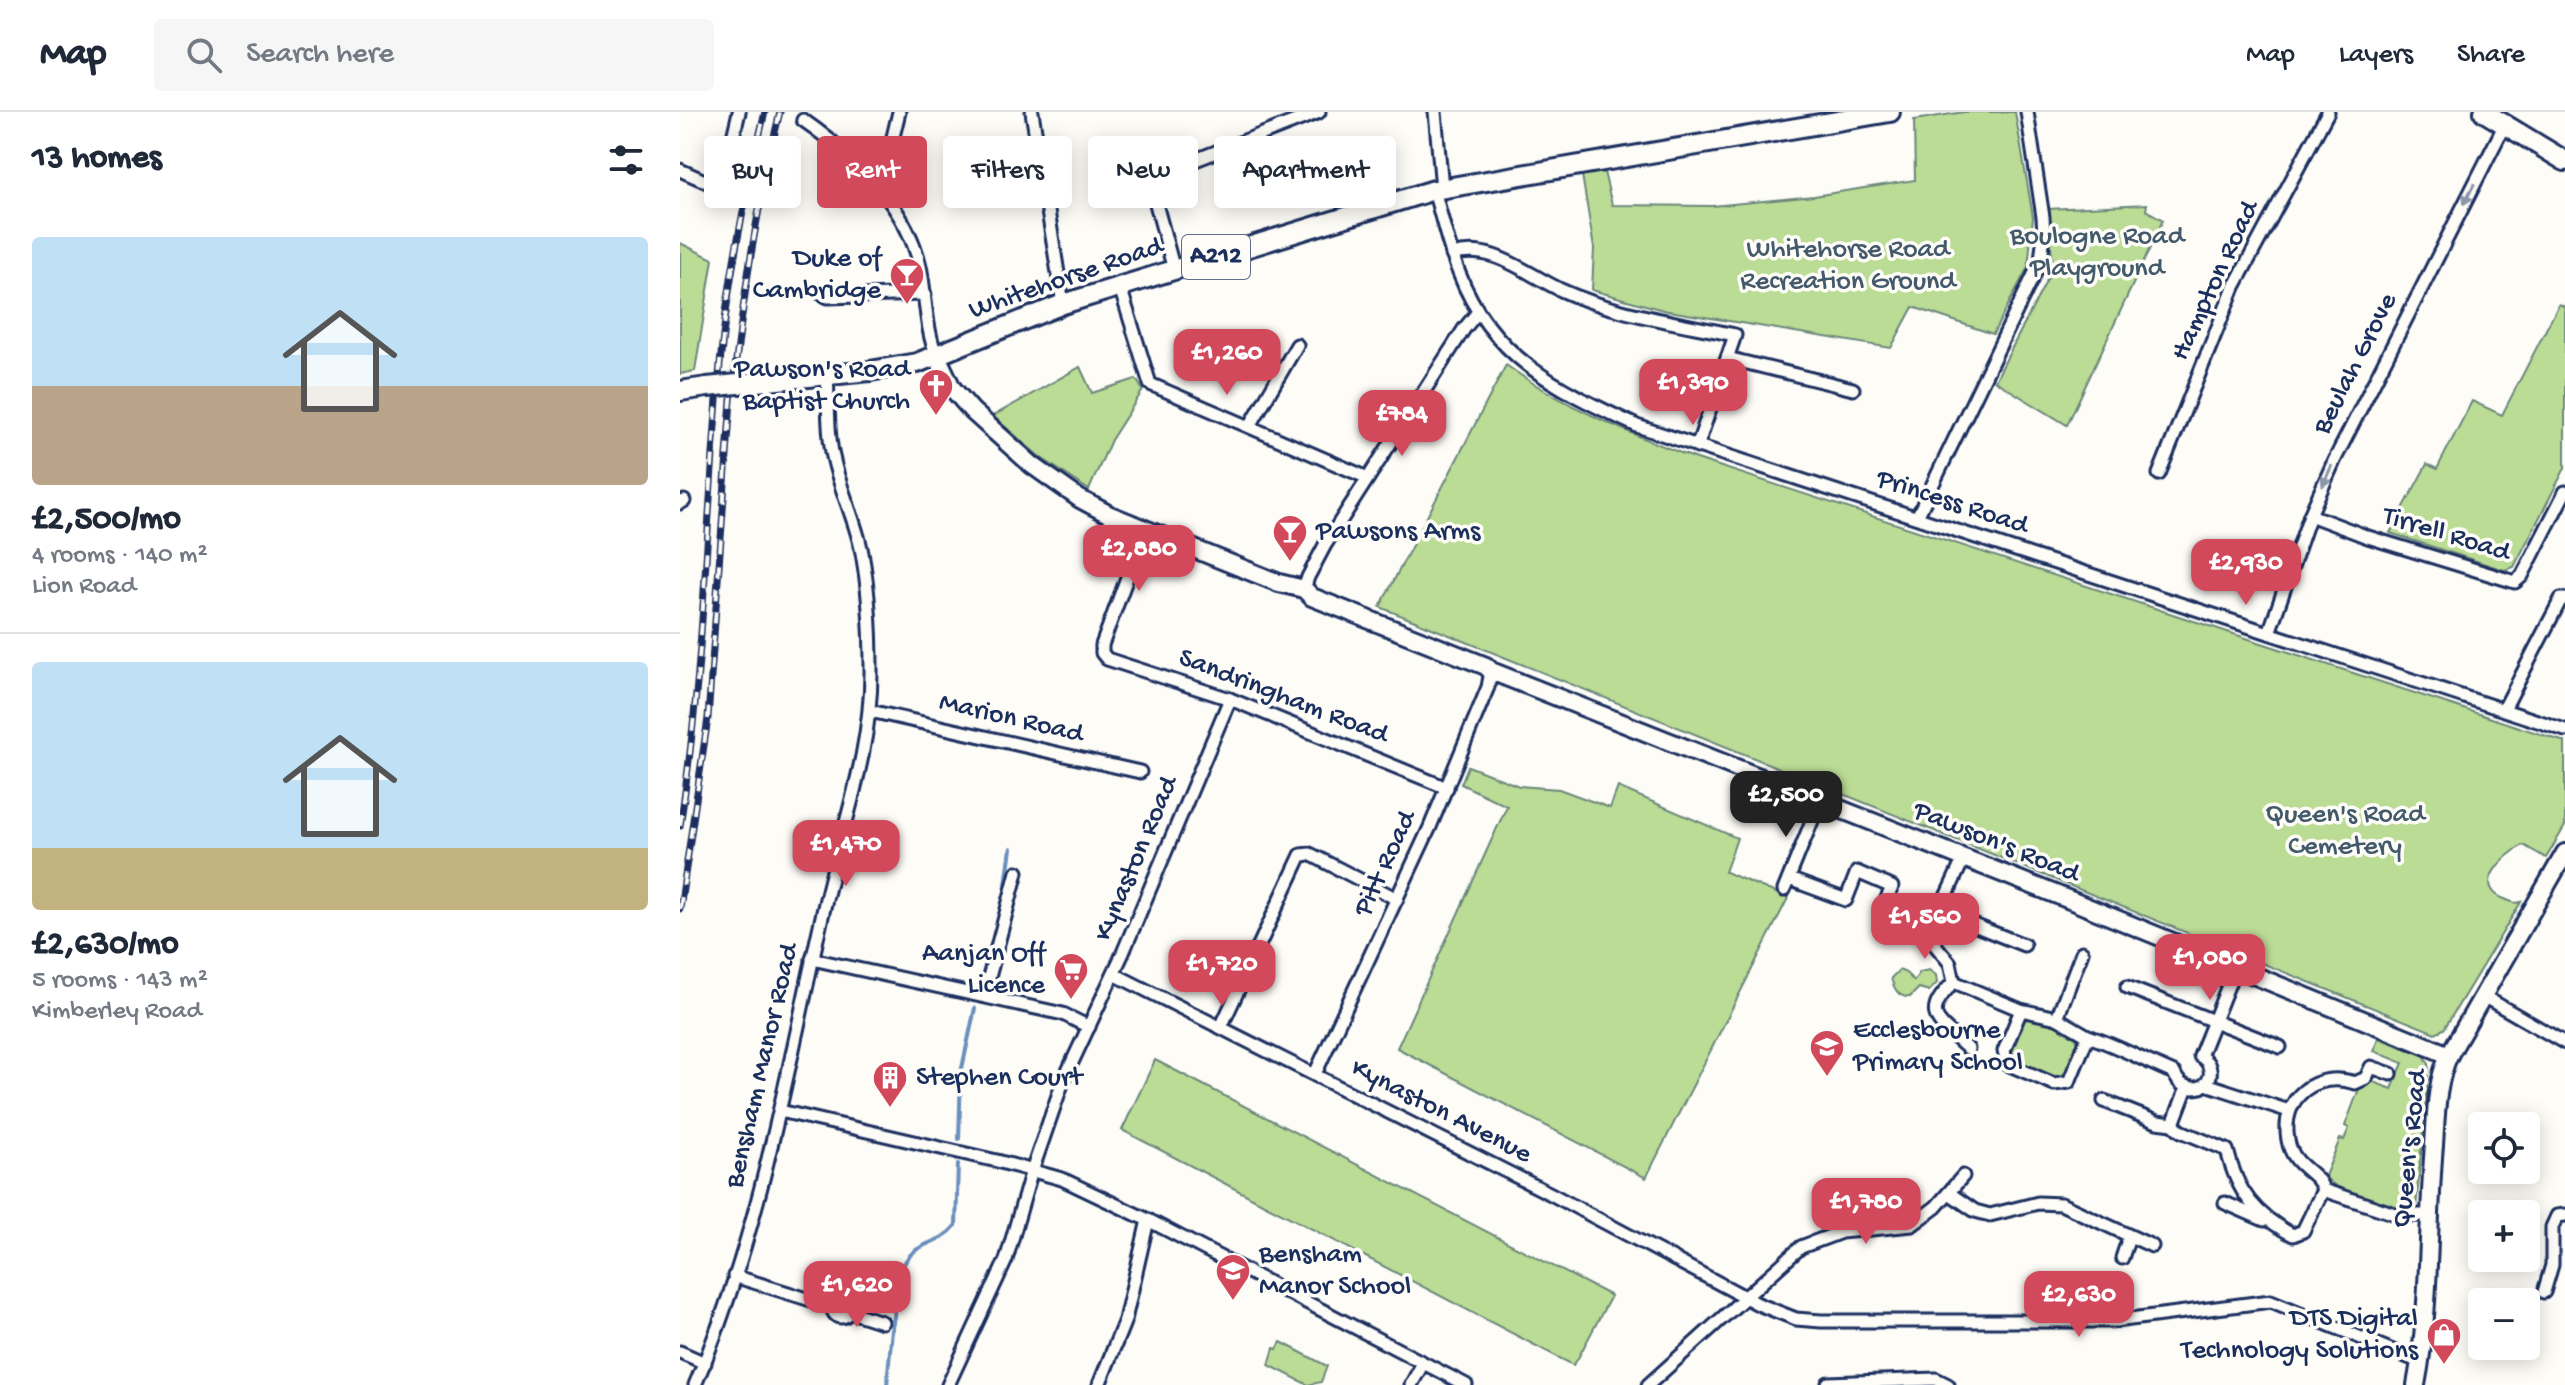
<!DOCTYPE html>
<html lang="en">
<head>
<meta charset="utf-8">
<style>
	:root { --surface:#fff; --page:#f6f6f7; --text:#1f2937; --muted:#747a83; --line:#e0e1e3; --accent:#d1495b }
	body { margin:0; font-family:"Gochi Hand",sans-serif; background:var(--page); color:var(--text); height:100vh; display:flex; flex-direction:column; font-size:30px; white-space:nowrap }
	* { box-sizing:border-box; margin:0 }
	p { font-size:26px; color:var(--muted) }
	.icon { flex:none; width:44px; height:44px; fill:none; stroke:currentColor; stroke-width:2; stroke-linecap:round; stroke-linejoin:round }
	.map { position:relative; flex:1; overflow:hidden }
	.side { display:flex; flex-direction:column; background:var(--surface); width:680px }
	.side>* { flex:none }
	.top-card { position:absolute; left:24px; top:24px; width:760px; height:72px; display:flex; gap:16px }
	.tools { position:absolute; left:1788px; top:1000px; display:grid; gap:16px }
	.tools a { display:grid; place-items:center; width:72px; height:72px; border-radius:8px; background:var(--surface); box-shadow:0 4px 20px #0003; font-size:40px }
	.price { position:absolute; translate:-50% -68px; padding:0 18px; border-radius:16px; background:var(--accent); color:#fff; font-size:26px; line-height:52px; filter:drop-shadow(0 2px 4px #0008) }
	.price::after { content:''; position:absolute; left:50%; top:48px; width:24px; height:18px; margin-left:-12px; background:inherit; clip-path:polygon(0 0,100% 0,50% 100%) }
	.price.active { background:#222; color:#fff }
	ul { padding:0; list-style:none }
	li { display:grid; align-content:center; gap:16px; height:424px; padding:0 32px }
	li+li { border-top:2px solid var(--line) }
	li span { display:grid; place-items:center; height:248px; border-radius:8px; color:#555 }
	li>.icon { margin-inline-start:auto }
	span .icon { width:144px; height:144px; fill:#fffc; stroke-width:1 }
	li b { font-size:34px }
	h2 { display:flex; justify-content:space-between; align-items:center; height:96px; padding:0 32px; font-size:34px }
	.tag { padding:0 28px; border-radius:8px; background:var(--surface); box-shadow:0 4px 20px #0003; font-size:28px; line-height:72px }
	.tag.active { background:var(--accent); color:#fff }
	header { display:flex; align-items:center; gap:48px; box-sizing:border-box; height:112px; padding:0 40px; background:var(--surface); border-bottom:2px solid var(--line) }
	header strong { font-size:38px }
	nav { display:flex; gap:44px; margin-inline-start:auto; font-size:28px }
	.search { width:560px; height:72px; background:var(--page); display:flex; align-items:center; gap:20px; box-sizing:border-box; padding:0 28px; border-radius:8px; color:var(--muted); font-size:30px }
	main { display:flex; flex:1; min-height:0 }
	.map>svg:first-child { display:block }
</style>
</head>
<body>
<header>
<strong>Map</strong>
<div class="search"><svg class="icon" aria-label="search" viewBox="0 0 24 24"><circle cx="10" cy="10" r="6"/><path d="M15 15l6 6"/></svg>Search here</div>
<nav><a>Map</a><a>Layers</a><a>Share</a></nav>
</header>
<main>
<section class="side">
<h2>13 homes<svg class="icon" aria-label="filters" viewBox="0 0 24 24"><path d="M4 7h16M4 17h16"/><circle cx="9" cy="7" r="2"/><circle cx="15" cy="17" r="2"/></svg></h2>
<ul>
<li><span style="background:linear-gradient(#bfe0f5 60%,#b9a48a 0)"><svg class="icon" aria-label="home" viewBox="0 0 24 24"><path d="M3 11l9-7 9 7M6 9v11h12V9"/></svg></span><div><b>£2,500/mo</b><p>4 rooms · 140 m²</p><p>Lion Road</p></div></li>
<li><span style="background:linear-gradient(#bfe0f5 75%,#c2b280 0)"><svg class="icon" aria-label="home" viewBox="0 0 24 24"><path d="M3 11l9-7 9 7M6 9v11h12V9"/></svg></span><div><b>£2,630/mo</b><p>5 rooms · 143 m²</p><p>Kimberley Road</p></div></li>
</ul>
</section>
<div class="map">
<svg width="1885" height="1273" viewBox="0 0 1885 1273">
	<rect width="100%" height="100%" fill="#fdfcf7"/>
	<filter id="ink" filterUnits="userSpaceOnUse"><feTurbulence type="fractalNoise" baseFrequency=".0125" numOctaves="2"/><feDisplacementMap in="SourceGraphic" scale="16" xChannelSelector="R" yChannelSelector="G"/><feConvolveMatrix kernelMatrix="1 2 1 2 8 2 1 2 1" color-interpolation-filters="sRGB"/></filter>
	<g filter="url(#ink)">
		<!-- green -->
		<g fill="#bbdc95" stroke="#6b867a" stroke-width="2">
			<path d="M1284 0H1335L1353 105 1348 155 1313 222 1233 195 1211 236 983 198 912 178 914 136 902 63 924 60 932 93 1032 94 1134 84 1235 68 1234 8Z"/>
			<path d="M1467 92 1466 98 1483 108 1387 313 1315 269 1373 156 1368 97Z"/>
			<path d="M0 131 33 147 15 259 0 262Z"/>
			<path d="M1879 192 1885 195V356L1834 455 1824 458 1710 421 1747 352 1757 357 1792 289 1822 303Z"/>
			<path d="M826 253C884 295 950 322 1017 347L1885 630V714L1866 746 1843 733C1826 743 1792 771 1822 786 1830 789 1833 792 1841 790L1764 917 1755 921 700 495Z"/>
			<path d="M400 255 412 281 456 267 463 278 431 328 409 378 360 345 313 304Z"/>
			<path d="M788 654 839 674 879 677 930 696 938 675 1057 726 1045 760 1108 786 966 1066 717 936 827 694 781 672Z"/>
			<path d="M1219 858 1226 861 1234 869 1240 860 1249 858 1256 863 1257 871 1249 879 1239 876 1230 885C1218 886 1214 876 1211 866Z"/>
			<path d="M1345 907 1372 910 1373 913C1382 913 1396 923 1400 933L1386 968 1370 966 1371 963 1341 950 1332 952 1328 942 1342 908Z"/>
			<path d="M1698 926 1744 943 1749 952 1736 1097C1714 1098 1657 1082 1645 1064L1660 1027 1664 1028 1669 1016 1665 1014 1680 974 1691 969 1712 977 1723 951 1694 939Z"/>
			<path d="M475 948 931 1184 897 1248 893 1253 442 1018Z"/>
			<path d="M601 1230 647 1254 641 1270 628 1273 589 1253 594 1236 597 1237Z"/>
		</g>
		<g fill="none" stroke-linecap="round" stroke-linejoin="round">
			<!-- stream -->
			<g stroke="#6a8fbc" stroke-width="4">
				<path d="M302 871 325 780 331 736"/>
				<path d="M279 1027 281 961 295 896"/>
				<path d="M207 1273 212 1217 221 1159C232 1127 258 1136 276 1113L278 1052"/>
			</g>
			<defs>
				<g id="street">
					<path d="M352 0 383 192"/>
					<path d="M755 0 762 76"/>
					<path d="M123 8C173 43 226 92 240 154 246 182 245 217 257 244"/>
					<path d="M0 58 27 70H38L44 63 59 0"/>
					<path d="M184 60 212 29 219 0"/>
					<path d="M754 78C762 106 768 134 779 161 812 247 879 277 957 314L1885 618"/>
					<path d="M772 143C813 131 846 162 881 178 933 202 999 211 1055 223L1017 335"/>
					<path d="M494 158 469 66 639 0"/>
					<path d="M440 175 470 272 688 366"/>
					<path d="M137 179 148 185 245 182"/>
					<path d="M1047 246 1173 277"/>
					<path d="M570 314 617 233"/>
					<path d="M1479 362 1554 175 1648 0"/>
					<path d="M0 391 4 389"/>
					<path d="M1630 403 1688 425 1835 470 1842 464 1885 380"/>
					<path d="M1237 405 1361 148 1364 122 1363 105 1347 0"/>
					<path d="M465 417 422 533V541L427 547 550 587 767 676"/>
					<path d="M624 477 628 465 645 433 784 217 797 201"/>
					<path d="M1589 521 1630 403 1654 349 1825 12"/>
					<path d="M1824 597 1881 487H1885"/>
					<path d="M190 599 460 660"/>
					<path d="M1283 748 1251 817 1256 834 1270 851 1274 870 1341 898 1377 906 1408 924 1389 970 1374 972 1327 952 1324 939 1341 898"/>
					<path d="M1109 767 1166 788 1177 760 1212 775 1202 798 1251 817"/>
					<path d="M1104 778 1140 689"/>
					<path d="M1261 800 1344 833"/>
					<path d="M132 847 383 902 409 915"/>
					<path d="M434 862 871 1082 1078 1192 1116 1207 1141 1209H1435L1591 1189 1740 1250"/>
					<path d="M1274 870C1239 904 1259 909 1288 937"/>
					<path d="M1447 875 1600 935"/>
					<path d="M304 884 337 760"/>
					<path d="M1803 884 1885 931"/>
					<path d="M1377 906 1402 840"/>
					<path d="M541 915 621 743 630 742 717 787"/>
					<path d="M1408 924C1438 934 1465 949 1494 961 1499 974 1509 978 1521 975 1535 967 1532 951 1520 944L1555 856"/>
					<path d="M635 962 750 715 808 575 811 559"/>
					<path d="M1526 972 1609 999"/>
					<path d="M1424 989 1477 1010 1493 1012 1501 1019 1547 1038C1557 1080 1575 1103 1613 1123L1623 1119 1643 1078"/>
					<path d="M100 999 317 1049 382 1067 468 1108 786 1273"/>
					<path d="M1493 1012 1507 975"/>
					<path d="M1643 1078C1638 1058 1613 1057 1608 1028 1600 985 1637 958 1675 971L1686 966 1691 955 1711 962"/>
					<path d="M1643 1078 1718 1103H1749"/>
					<path d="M1269 1081 1295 1099 1310 1103 1358 1091 1381 1092 1472 1134"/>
					<path d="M1545 1091 1584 1108"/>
					<path d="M1442 1146 1449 1125"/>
					<path d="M54 1164 153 1195"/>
					<path d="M1864 1180 1872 1153V1115L1877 1104 1885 1103"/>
					<circle cx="161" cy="1197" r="8"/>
					<path d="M168 1199 202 1210"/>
					<path d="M0 1240 25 1251"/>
					<path d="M1148 1271 1256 1267 1268 1273"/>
					<path d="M15 1273C82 1118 108 951 146 787 164 710 192 637 191 556 191 518 189 479 182 441 176 409 161 380 154 349 147 322 149 292 147 264"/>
					<path d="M268 1273 326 1148 350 1065 382 972 442 843 550 587"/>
					<path d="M419 1273 445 1208 468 1108"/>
					<path d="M731 1273 743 1251"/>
					<path d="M968 1273 1121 1135 1161 1120 1232 1113 1256 1095 1283 1064"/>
				</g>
				<g id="secondary">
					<path d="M257 244 272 276 292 299 352 353 400 387 430 403 599 471 624 477 632 485 806 554 811 559 1390 788 1769 943"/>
					<path d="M1736 1273C1751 1195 1747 1113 1754 1033 1756 1004 1756 970 1769 943L1885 741"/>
				</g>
				<g id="primary">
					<path d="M1804 0 1885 49"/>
					<path d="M68 271 190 259 237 251 383 192 754 78 1210 0"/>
					<path d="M0 279 27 275"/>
				</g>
			</defs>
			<!-- street casing -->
			<use href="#street" stroke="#1b2f5e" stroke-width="17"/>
			<!-- secondary casing -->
			<use href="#secondary" stroke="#1b2f5e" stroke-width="22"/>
			<!-- primary casing -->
			<use href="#primary" stroke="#1b2f5e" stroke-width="24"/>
			<!-- street -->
			<use href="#street" stroke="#fdfcf7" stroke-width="11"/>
			<!-- secondary -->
			<use href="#secondary" stroke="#fdfcf7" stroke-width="16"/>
			<!-- primary -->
			<use href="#primary" stroke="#fdfcf7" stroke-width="18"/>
			<defs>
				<g id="rail">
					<path d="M0 714C24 561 26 406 40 252 48 167 65 83 85 0"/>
					<path d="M0 797 28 606 51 288C63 191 76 95 100 0"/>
				</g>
			</defs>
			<!-- rail casing -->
			<use href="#rail" stroke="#1b2f5e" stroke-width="7"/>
			<!-- rail -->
			<use href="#rail" stroke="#fdfcf7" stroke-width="4" stroke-dasharray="12" stroke-linecap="butt"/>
			<defs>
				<path id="primary-bridge" d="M27 275 68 271"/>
			</defs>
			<!-- primary-bridge casing -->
			<use href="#primary-bridge" stroke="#1b2f5e" stroke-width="24" stroke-linecap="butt"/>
			<!-- primary-bridge -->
			<use href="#primary-bridge" stroke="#fdfcf7" stroke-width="18"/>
		</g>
		<!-- one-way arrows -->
		<defs><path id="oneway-solid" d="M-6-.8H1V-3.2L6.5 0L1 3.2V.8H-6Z" transform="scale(2)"/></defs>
		<g fill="#8c96aa">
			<use href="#oneway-solid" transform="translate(1789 82) rotate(117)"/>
			<use href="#oneway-solid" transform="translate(1647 364) rotate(114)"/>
		</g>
	</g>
	<!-- icons -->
	<defs>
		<symbol id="bar-pin" viewBox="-11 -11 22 30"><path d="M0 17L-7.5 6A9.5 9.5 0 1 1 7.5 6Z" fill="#d1495b" stroke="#fdfcf7"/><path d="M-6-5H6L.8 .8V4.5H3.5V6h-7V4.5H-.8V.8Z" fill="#fff"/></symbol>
		<symbol id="church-pin" viewBox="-11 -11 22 30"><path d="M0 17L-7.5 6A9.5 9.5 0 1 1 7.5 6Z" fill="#d1495b" stroke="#fdfcf7"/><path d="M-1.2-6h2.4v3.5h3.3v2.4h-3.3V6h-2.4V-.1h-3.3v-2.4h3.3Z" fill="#fff"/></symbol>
		<symbol id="supermarket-pin" viewBox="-11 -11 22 30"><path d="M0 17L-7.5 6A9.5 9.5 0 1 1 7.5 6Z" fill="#d1495b" stroke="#fdfcf7"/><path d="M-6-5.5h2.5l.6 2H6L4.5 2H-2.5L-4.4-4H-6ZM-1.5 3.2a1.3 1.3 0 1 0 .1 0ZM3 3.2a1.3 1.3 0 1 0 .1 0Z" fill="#fff"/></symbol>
		<symbol id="school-pin" viewBox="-11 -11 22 30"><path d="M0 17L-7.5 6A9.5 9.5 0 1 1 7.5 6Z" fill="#d1495b" stroke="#fdfcf7"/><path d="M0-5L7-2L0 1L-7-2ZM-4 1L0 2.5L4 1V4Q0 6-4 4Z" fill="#fff"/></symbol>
		<symbol id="building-pin" viewBox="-11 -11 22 30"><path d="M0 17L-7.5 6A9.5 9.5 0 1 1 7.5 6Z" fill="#d1495b" stroke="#fdfcf7"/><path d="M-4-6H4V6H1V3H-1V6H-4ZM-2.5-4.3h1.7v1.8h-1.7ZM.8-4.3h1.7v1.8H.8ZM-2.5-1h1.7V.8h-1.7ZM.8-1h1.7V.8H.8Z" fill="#fff"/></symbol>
		<symbol id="shop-pin" viewBox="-11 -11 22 30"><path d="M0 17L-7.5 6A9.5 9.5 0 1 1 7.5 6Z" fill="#d1495b" stroke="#fdfcf7"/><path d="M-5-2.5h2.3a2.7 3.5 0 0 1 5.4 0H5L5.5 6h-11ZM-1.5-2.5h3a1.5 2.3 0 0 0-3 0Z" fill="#fff"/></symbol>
	</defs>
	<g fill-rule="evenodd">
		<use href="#bar-pin" x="207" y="143" width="40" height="54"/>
		<use href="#church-pin" x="236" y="254" width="40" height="54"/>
		<use href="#bar-pin" x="590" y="400" width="40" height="54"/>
		<use href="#supermarket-pin" x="371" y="838" width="40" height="54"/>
		<use href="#school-pin" x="1127" y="915" width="40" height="54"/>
		<use href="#building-pin" x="190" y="946" width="40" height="54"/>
		<use href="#school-pin" x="533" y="1139" width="40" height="54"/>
		<use href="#shop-pin" x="1744" y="1203" width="40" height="54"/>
	</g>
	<g text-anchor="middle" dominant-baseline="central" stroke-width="7" stroke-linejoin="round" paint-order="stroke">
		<!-- shield labels -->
		<rect fill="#fdfcf7" stroke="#5f6c8c" stroke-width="2" x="502" y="123" width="68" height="44" rx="6"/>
		<g font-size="26" font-weight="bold" fill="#1b2f5e">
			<text x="536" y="145">A212</text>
		</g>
		<!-- park labels -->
		<g font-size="28" fill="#435a6c" stroke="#fdfcf7">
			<text x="1417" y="125">Boulogne Road<tspan x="1417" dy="32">Playground</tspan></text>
			<text x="1168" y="138">Whitehorse Road<tspan x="1168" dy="32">Recreation Ground</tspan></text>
			<text x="1665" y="703">Queen's Road<tspan x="1665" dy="32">Cemetery</tspan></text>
		</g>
		<!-- poi labels -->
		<g font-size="28" fill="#1b2f5e" stroke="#fdfcf7" text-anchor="end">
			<text x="201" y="147">Duke of<tspan x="201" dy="32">Cambridge</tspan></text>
			<text x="230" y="258">Pawson's Road<tspan x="230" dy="32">Baptist Church</tspan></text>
			<text x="636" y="420" text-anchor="start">Pawsons Arms</text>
			<text x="365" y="842">Aanjan Off<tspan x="365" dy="32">Licence</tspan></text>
			<text x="1173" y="919" text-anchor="start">Ecclesbourne<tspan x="1173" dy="32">Primary School</tspan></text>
			<text x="236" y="966" text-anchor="start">Stephen Court</text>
			<text x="579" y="1143" text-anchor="start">Bensham<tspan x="579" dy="32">Manor School</tspan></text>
			<text x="1738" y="1207">DTS Digital<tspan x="1738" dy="32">Technology Solutions</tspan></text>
		</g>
		<!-- street labels -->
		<g font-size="28" fill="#1b2f5e" stroke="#fdfcf7">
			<text transform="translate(386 167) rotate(-19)">Whitehorse Road</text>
			<text transform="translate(1536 169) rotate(-65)">Hampton Road</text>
			<text transform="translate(1676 252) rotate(-63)">Beulah Grove</text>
			<text transform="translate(1272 391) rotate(18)">Princess Road</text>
			<text transform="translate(1766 423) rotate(17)">Tirrell Road</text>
			<text transform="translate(603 585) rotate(21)">Sandringham Road</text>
			<text transform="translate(331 607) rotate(13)">Marion Road</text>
			<text transform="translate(1316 731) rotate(22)">Pawson's Road</text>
			<text transform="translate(457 747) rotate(-67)">Kynaston Road</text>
			<text transform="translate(706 752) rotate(-65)">Pitt Road</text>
			<text transform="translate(83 954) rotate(-77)">Bensham Manor Road</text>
			<text transform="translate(761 1000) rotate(27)">Kynaston Avenue</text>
			<text transform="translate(1731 1037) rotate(-84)">Queen's Road</text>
		</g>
	</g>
</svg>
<div class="tools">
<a><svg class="icon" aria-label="locate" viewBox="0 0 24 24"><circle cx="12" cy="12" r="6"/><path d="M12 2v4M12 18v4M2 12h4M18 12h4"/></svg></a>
<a>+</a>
<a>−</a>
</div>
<b class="price" style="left:547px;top:285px">£1,260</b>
<b class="price" style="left:1013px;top:315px">£1,390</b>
<b class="price" style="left:722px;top:346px">£784</b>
<b class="price" style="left:459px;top:481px">£2,880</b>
<b class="price" style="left:1566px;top:495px">£2,930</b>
<b class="price active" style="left:1106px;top:727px">£2,500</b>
<b class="price" style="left:166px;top:776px">£1,470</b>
<b class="price" style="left:1245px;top:849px">£1,560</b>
<b class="price" style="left:1530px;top:890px">£1,080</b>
<b class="price" style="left:542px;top:896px">£1,720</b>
<b class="price" style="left:1186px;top:1134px">£1,780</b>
<b class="price" style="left:177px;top:1217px">£1,620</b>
<b class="price" style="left:1399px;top:1227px">£2,630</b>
<div class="top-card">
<a class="tag">Buy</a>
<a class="tag active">Rent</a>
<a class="tag">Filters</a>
<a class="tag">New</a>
<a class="tag">Apartment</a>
</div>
</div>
</main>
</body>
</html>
